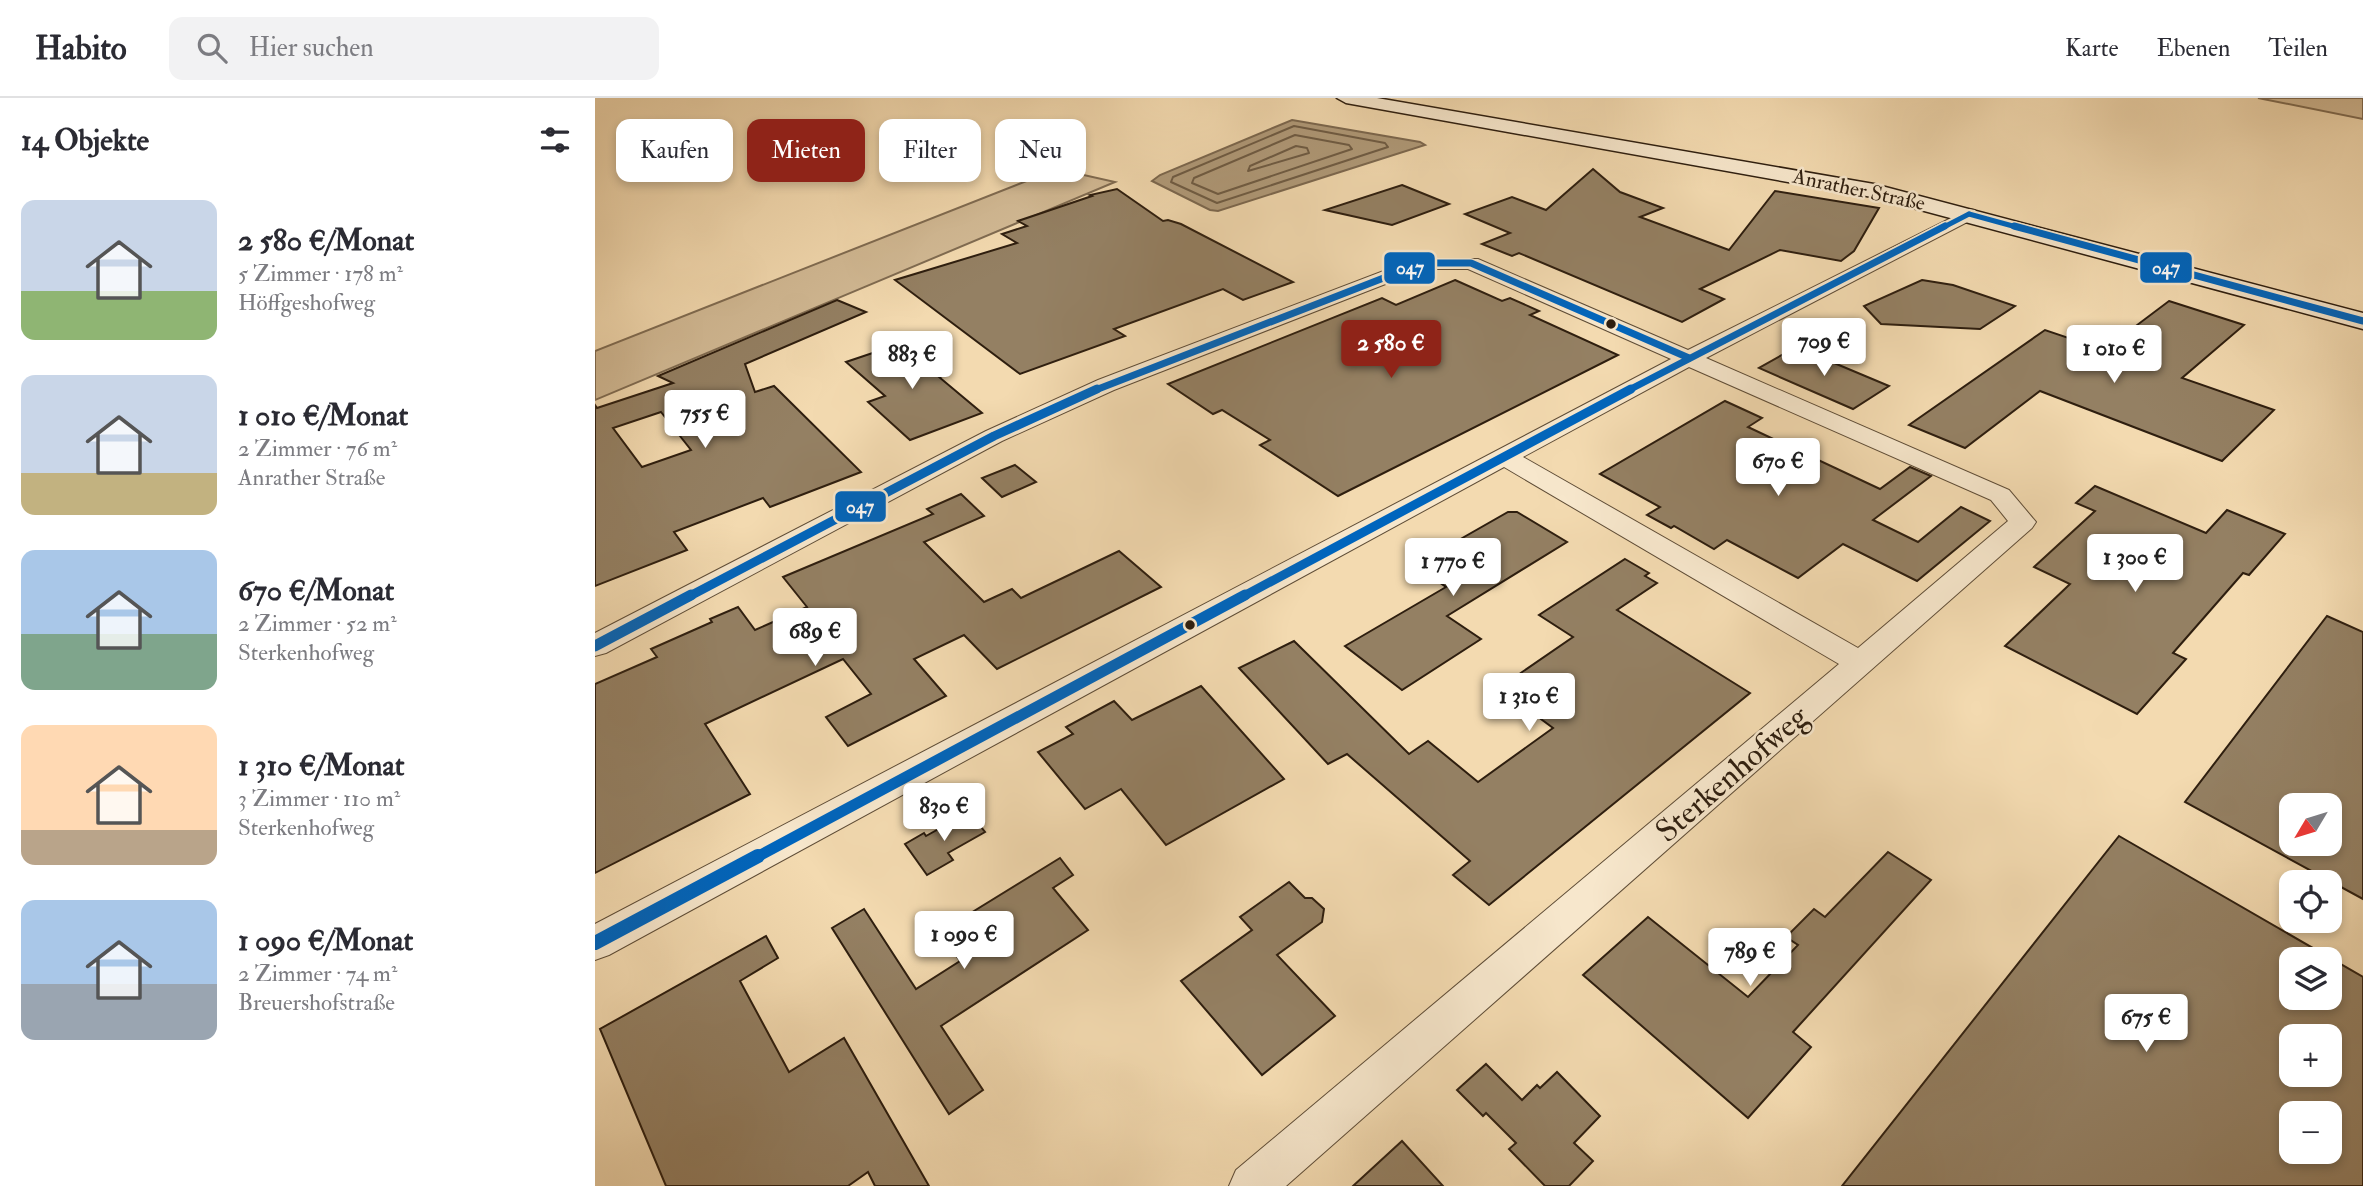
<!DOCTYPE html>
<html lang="de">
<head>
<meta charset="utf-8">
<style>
	:root { --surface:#fff; --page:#f2f2f3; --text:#2b2b33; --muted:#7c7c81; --line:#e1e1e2; --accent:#8f2418 }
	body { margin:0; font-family:"IM FELL Double Pica",serif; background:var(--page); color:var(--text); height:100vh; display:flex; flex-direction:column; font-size:26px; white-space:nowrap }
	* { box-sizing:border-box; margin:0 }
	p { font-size:23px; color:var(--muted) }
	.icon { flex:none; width:38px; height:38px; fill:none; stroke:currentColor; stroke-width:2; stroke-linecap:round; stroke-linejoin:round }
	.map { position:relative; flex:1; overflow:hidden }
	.drawer { display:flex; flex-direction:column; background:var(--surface); width:595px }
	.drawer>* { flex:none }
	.guide { position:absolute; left:21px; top:21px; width:665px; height:63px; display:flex; gap:14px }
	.needle { width:46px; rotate:232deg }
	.fabs { position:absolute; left:1684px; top:695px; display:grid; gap:14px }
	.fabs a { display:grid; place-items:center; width:63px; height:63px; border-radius:14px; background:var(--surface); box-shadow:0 4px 10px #0003; font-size:35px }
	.price { position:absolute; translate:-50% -60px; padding:0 16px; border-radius:7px; background:#fff; color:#222; font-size:23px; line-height:46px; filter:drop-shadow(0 2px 4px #0008) }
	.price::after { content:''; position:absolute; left:50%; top:42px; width:21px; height:16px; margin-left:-10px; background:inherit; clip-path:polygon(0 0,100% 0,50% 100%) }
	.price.selected { background:var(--accent); color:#fff }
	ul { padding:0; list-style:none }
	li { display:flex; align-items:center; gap:21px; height:175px; padding:0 21px }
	li span { display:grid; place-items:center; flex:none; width:196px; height:140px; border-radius:14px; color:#555 }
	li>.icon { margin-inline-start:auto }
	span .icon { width:84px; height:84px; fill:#fffc; stroke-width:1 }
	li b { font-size:30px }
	h2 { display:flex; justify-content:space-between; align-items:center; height:84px; padding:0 21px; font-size:30px }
	.pill { padding:0 24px; border-radius:14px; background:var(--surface); box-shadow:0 4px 10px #0003; font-size:24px; line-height:63px }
	.pill.selected { background:var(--accent); color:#fff }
	header { display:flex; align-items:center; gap:42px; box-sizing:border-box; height:98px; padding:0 35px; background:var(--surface); border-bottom:2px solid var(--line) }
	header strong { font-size:33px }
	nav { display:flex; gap:38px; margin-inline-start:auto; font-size:24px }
	.search { width:490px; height:63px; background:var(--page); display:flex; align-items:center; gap:18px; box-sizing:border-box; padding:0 24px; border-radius:14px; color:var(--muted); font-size:26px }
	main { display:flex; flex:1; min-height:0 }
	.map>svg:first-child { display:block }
</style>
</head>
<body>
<header>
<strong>Habito</strong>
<div class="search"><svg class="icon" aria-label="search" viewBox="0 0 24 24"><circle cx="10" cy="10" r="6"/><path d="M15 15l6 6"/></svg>Hier suchen</div>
<nav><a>Karte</a><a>Ebenen</a><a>Teilen</a></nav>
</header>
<main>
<section class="drawer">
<h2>14 Objekte<svg class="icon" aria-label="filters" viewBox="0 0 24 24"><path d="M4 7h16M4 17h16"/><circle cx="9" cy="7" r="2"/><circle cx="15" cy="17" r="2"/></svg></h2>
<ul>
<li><span style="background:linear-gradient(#c9d6e8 65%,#8fb573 0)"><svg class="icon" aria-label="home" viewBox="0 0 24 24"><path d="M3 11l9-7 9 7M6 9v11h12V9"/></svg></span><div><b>2 580 €/Monat</b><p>5 Zimmer · 178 m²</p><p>Höffgeshofweg</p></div></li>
<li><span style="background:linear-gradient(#c9d6e8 70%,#c2b280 0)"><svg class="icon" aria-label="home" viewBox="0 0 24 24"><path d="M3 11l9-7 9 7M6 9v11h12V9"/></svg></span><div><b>1 010 €/Monat</b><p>2 Zimmer · 76 m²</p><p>Anrather Straße</p></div></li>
<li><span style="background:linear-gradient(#a9c7e8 60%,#7fa58c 0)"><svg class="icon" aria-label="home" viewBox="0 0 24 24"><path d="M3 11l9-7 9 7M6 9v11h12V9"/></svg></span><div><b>670 €/Monat</b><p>2 Zimmer · 52 m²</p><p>Sterkenhofweg</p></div></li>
<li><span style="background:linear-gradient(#ffd9b3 75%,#b9a48a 0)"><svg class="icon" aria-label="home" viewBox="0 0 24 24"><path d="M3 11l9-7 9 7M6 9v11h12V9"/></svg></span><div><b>1 310 €/Monat</b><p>3 Zimmer · 110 m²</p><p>Sterkenhofweg</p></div></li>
<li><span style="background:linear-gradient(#a9c7e8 60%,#9aa5b1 0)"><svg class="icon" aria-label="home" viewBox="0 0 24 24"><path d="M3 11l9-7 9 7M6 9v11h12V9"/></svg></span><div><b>1 090 €/Monat</b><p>2 Zimmer · 74 m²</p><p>Breuershofstraße</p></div></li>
</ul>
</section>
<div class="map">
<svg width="1768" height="1088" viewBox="0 0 1768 1088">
	<rect width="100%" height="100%" fill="#f3dab0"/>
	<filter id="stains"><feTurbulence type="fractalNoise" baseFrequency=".00286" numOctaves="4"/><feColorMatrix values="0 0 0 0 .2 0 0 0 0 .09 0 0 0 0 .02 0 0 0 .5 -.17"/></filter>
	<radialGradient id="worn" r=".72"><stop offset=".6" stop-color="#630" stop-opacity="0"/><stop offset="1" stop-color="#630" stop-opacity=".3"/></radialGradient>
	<!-- green -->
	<g fill="#d2ba95" stroke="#806c52" stroke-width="2">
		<path d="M1663 0H1768V21Z"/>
		<path d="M462 71 520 84 0 302V253Z"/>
	</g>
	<!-- water -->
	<path fill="#b09a79" stroke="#7c684f" stroke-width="2" d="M697 22 825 44 830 47 623 113 615 112 557 83 565 77Z"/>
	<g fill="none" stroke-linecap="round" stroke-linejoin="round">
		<!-- shore -->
		<g stroke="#6f5c44" stroke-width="2">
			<path d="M699 28 790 45 793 49 622 105 576 84 578 79Z"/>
			<path d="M700 37 754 47 757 51 623 96 597 85 599 80Z"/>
			<path d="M701 48 712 50 714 55 653 73 655 68Z"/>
		</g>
	</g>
	<!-- building -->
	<g fill="#948063" stroke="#2e1e0f" stroke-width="2" fill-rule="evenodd">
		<path d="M998 71 1025 94 1068 110 1045 119 1134 152 1180 93 1284 110 1259 153 1246 163 1185 152 1105 191 1129 201 1087 224 924 155 917 158 887 146 915 135 870 116 917 99 951 112Z"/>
		<path d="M807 87 854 106 797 127 730 112Z"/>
		<path d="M522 91 568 123 573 122 586 126 698 184 648 202 628 191 519 231 530 238 425 276 300 182 422 145 407 136 432 128 423 123 497 98 495 97Z"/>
		<path d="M860 182 907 203 915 200 944 213 935 217 1023 257 743 398 665 347 675 342 627 312 618 316 573 286 787 200 801 207Z"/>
		<path d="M1327 182 1358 187 1420 208 1385 231 1286 226 1269 208Z"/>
		<path d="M242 202 271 214 150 266 160 294 179 288 266 374 175 409 168 400 79 434 92 452 0 488V307L2 310 78 285 63 278ZM66 314 96 352 47 369 18 330Z"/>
		<path d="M1574 203 1649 227 1587 280 1679 312 1627 363 1445 293 1370 350 1314 327 1450 232 1509 252Z"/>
		<path d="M313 243 354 276 344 279 387 315 315 342 273 304 290 298 251 264Z"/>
		<path d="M1201 249 1294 288 1258 311 1164 270Z"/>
		<path d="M1130 303 1167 320 1153 329 1285 391 1315 369 1336 378 1278 422 1323 444 1366 409 1395 423 1322 483 1248 446 1203 480 1132 442 1119 451 1079 428 1076 430 1052 417 1065 409 1005 376Z"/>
		<path d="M420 367 441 384 407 399 387 380Z"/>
		<path d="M1500 388 1611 435 1632 412 1690 436 1654 477 1648 475 1578 555 1591 561 1542 616 1410 548 1475 486 1439 469 1500 413 1481 405Z"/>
		<path d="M366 396 389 418 329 444 389 504 417 491 426 500 524 453 566 489 402 571 369 537 319 561 351 598 253 648 231 619 276 596 248 561 110 626 155 696 0 775V586L62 559 56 551 117 524 115 521 143 509 160 532 212 509 188 479 338 416 332 411Z"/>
		<path d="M913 414H922L972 444 852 518 886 541 807 592 750 548 851 489 820 467Z"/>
		<path d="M1030 461 1054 475 1050 478 1062 485 1022 512 1155 595 894 807 858 777 875 763 752 656 733 666 644 570 699 543 814 656 833 643 883 684 958 630 904 590 978 539 944 517Z"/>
		<path d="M1732 518 1768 534V801L1590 704ZM1696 707H1734V746H1696Z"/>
		<path d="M606 588 689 681 571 747 526 691 490 711 443 654 478 636 471 629 519 603 537 622Z"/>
		<path d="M374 714 390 734 353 755 358 762 332 777 310 746 329 735 331 738Z"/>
		<path d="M1524 738 1768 879V1088H1247ZM1696 861H1734V900H1696ZM1696 938H1734V976H1696ZM1696 1015H1734V1054H1696Z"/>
		<path d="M1293 754 1336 782 1198 934 1216 949 1153 1020 988 877 1053 819 1153 899 1203 847 1191 839 1219 811 1230 819Z"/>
		<path d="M465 760 478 777 458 790 493 832 346 928 388 992 354 1016 237 830 269 811 321 891 365 863 345 834Z"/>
		<path d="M694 784 710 800H717L729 811 727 824 682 857 740 918 667 977 586 883 657 832 645 819Z"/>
		<path d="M171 838 183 860 145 883 194 974 249 940 334 1088H280L273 1074 253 1088H71L5 931Z"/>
		<path d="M891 966 927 1002 942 987 945 990 962 974 1005 1018 979 1045 998 1063 974 1088H950L914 1051 921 1045 891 1015 888 1018 862 992Z"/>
		<path d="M807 1043 848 1088H758Z"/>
	</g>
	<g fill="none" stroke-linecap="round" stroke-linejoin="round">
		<defs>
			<path id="minor" d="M1374 111 1380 112 1383 116 1380 120 1111 260 1414 392 1441 424 1437 430 691 1088H634L641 1072 1244 566 909 369 14 857 0 862V826L1076 261 873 171H829L519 292 407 343 11 555 0 558V535L391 333 503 282 820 161H883L1093 252ZM1094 269 1396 402 1413 423 1263 550 928 359Z"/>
			<path id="secondary" d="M742 0H782L1279 86 1768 215V231L1277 99 751 5Z"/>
		</defs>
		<!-- minor casing -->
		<use href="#minor" stroke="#5f4d37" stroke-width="2"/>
		<!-- secondary casing -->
		<use href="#secondary" stroke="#2e1e0f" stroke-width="3"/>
		<!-- minor -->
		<use href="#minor" fill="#f7e7cc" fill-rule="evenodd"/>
		<!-- secondary -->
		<use href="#secondary" fill="#f7e7cc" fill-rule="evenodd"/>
		<defs>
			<g id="bus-1-far4">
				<path d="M1374 116 1425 130"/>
				<path d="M1347 130 1374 116"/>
			</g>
			<g id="bus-1-far3">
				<path d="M1419 128 1768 223"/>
				<path d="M498 293 827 165H876L1094 260"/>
				<path d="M1032 293 1350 128"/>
			</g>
			<g id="bus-1-far2">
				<path d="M93 499 399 338 502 291"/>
				<path d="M647 499 1036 291"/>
			</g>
			<g id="bus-1-far1">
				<path d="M0 548 96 497"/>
				<path d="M160 760 650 497"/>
			</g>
			<path id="bus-1" d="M0 845 163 758"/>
		</defs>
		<!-- bus-1-far4 casing -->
		<use href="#bus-1-far4" stroke="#f7e7cc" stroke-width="8"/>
		<!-- bus-1-far3 casing -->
		<use href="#bus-1-far3" stroke="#f7e7cc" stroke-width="10"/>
		<!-- bus-1-far2 casing -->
		<use href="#bus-1-far2" stroke="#f7e7cc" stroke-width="13"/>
		<!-- bus-1-far1 casing -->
		<use href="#bus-1-far1" stroke="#f7e7cc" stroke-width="17"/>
		<!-- bus-1 casing -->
		<use href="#bus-1" stroke="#f7e7cc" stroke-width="19"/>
		<!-- bus-1-far4 -->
		<use href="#bus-1-far4" stroke="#0065bd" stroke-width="5"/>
		<!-- bus-1-far3 -->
		<use href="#bus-1-far3" stroke="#0065bd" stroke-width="7"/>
		<!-- bus-1-far2 -->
		<use href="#bus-1-far2" stroke="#0065bd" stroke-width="9"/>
		<!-- bus-1-far1 -->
		<use href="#bus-1-far1" stroke="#0065bd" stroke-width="11"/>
		<!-- bus-1 -->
		<use href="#bus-1" stroke="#0065bd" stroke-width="14"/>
	</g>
	<!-- markers -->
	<g fill="#2e1e0f" stroke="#f7e7cc" stroke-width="2.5">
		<circle cx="1016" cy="226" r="6"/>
		<circle cx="595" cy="527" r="6"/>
	</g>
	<g text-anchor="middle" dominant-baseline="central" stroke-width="5" stroke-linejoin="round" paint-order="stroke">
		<!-- far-street labels -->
		<g font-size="21" fill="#2e1e0f" stroke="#f7e7cc">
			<text transform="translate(1264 92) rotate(12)">Anrather Straße</text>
		</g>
		<!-- near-street labels -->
		<g font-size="32" fill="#2e1e0f" stroke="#f7e7cc">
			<text transform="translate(1137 676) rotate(-41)">Sterkenhofweg</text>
		</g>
	</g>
	<g stroke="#f7e7cc" stroke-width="2.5">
		<rect x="1544" y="153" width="54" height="33" rx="7" fill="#0065bd"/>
		<rect x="788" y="153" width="53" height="34" rx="7" fill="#0065bd"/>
		<rect x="239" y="392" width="53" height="33" rx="7" fill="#0065bd"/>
	</g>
	<g font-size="19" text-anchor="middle" font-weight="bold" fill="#fff">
		<text x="1571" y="176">047</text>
		<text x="815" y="176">047</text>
		<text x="265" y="415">047</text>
	</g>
	<rect width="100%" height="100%" filter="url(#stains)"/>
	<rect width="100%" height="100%" fill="url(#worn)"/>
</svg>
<div class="fabs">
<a><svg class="needle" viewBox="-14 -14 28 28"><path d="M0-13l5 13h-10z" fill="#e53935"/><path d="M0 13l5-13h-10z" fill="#7c7c81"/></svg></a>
<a><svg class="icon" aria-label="locate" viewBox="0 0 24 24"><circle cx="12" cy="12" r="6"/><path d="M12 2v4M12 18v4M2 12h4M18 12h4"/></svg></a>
<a><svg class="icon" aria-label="layers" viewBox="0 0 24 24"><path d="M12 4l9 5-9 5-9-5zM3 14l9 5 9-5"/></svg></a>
<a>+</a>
<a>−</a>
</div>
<b class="price" style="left:1229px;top:280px">709 €</b>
<b class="price selected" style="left:796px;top:282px">2 580 €</b>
<b class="price" style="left:1519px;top:287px">1 010 €</b>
<b class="price" style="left:317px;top:293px">883 €</b>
<b class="price" style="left:110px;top:352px">755 €</b>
<b class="price" style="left:1183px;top:400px">670 €</b>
<b class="price" style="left:1540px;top:496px">1 300 €</b>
<b class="price" style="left:858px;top:500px">1 770 €</b>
<b class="price" style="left:220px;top:570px">689 €</b>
<b class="price" style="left:934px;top:635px">1 310 €</b>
<b class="price" style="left:349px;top:745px">830 €</b>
<b class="price" style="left:369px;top:873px">1 090 €</b>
<b class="price" style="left:1155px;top:890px">789 €</b>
<b class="price" style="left:1551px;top:956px">675 €</b>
<div class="guide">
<a class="pill">Kaufen</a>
<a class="pill selected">Mieten</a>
<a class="pill">Filter</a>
<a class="pill">Neu</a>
</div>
</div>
</main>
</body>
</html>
